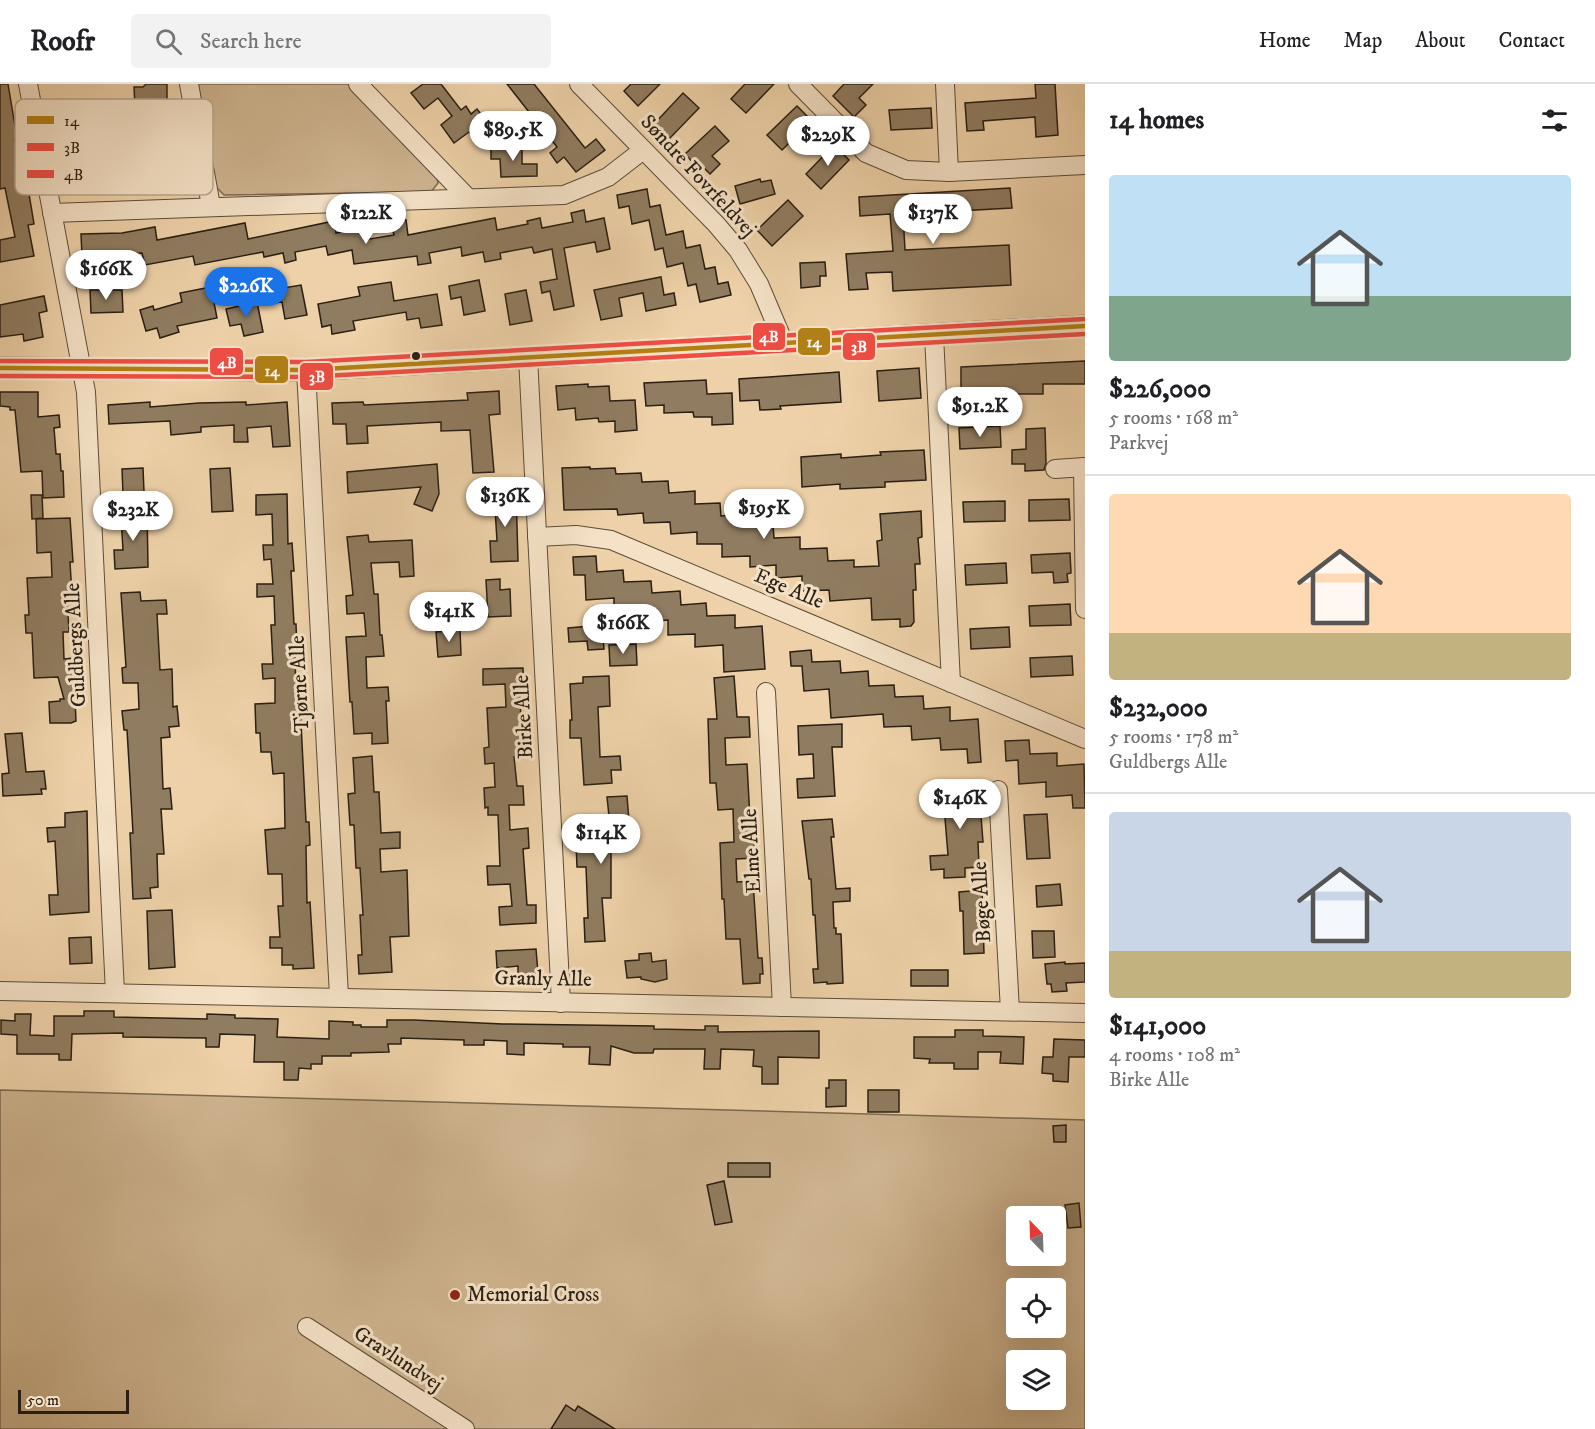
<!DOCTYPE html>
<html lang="en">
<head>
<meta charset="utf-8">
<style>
	:root { --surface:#fff; --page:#f2f2f2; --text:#202124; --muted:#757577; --line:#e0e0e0; --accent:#1a73e8 }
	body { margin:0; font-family:"IM FELL DW Pica",serif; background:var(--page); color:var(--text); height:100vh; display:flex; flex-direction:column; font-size:22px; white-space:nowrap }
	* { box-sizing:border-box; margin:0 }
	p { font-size:20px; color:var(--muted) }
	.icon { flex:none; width:33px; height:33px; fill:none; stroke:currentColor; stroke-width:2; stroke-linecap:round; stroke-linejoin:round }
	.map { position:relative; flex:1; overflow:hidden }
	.details { display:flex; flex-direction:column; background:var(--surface); width:510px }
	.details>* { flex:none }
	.needle { width:39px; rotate:337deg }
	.fabs { position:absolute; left:1006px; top:1122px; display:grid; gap:12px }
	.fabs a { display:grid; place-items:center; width:60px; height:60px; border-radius:6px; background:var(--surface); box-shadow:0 6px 24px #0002; font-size:30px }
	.scale { position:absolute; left:18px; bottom:15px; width:111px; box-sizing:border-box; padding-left:6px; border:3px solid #2a1f12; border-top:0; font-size:16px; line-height:21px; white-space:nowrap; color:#2a1f12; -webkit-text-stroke:4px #f4e1c6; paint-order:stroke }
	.price { position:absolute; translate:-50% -51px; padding:0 14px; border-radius:21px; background:#fff; color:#222; font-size:20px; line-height:39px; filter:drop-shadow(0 2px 3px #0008) }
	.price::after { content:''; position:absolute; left:50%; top:36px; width:18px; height:14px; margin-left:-9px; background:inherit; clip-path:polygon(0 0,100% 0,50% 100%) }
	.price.active { background:var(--accent); color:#fff }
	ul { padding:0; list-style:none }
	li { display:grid; align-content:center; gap:12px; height:318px; padding:0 24px }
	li+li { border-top:2px solid var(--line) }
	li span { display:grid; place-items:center; height:186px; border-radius:6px; color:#555 }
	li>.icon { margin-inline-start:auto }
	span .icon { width:108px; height:108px; fill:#fffc; stroke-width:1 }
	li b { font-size:26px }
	h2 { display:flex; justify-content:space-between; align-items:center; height:72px; padding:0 24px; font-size:26px }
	header { display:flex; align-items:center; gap:36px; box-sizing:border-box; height:84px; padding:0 30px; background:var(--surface); border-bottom:2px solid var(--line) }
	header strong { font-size:28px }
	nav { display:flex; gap:33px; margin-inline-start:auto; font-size:21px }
	.search { width:420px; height:54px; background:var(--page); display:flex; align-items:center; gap:15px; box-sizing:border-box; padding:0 21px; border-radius:6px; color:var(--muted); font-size:22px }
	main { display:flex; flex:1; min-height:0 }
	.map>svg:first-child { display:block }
</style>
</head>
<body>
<header>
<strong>Roofr</strong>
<div class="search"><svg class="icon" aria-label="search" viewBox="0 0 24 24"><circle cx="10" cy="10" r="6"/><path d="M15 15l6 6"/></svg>Search here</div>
<nav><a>Home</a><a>Map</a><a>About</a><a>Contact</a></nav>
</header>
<main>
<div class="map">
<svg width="1085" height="1345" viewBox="0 0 1085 1345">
	<rect width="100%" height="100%" fill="#eed1a8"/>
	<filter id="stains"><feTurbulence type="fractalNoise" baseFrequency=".00333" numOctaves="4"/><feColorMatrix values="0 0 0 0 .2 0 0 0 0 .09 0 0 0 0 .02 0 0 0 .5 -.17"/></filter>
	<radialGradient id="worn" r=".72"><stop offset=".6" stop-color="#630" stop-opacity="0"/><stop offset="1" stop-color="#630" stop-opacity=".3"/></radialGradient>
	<!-- green -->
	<g fill="#cdb38e" stroke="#7c6950" stroke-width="1.5" fill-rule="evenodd">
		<path d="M198 0H348L436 90 438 99 431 108 224 111 216 103Z"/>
		<path d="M0 1006 1085 1036V1345H0ZM1017 1132H1056V1172H1017ZM1017 1204H1056V1244H1017ZM1017 1276H1056V1316H1017Z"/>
	</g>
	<!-- building -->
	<g fill="#907c60" stroke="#2a1f12" stroke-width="1.5">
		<path d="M0 0H8L17 54 15 55 25 111 29 110 34 140 28 141 34 172 0 178V156L15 153 5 104 0 105Z"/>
		<path d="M146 0H167V46H176L177 58H171L172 89H183V102L151 104 150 84 120 86 121 103 99 104 98 85H89L88 51 60 52 59 31 99 30 100 73 146 72 145 41 136 42 134 3H143Z"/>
		<path d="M423 0H441L461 26 466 22 471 30 477 25 490 42 484 46 485 48 475 56 469 48 454 59 441 41 452 32 438 14 424 25 411 9Z"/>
		<path d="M507 0H534L585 64 596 55 605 66 576 88 564 73 557 79 550 69 557 63 537 38 536 53 522 34 529 28Z"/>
		<path d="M631 0H660L638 22 624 7Z"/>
		<path d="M745 0H774L746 29 731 15Z"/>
		<path d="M844 0H873L859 14 866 21 854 33 833 12Z"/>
		<path d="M1035 0H1055L1058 51 1036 53 1035 33 983 37 984 46 967 47 965 19 1036 14Z"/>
		<path d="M683 9 699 24 670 54 655 39Z"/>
		<path d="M797 22 812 37 782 66 767 51Z"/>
		<path d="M931 24 932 44 891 46 889 26Z"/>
		<path d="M715 42 729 57 712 72 720 80 710 90 703 83 700 86 685 70Z"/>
		<path d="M834 61 849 76 821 105 806 90Z"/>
		<path d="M491 62H522V80H537V92L501 93 500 75H491Z"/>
		<path d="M760 95 761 98 771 96 775 110 740 120 735 102Z"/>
		<path d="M1010 104 1012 124 903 130 905 166 1009 161 1011 201 893 207 892 188 866 189 868 205 849 206 846 170 893 167 890 130 860 132 859 113Z"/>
		<path d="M647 105 650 123 660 121 666 151 683 147 686 164 700 161 705 185 715 183 718 200 728 198 731 211 700 218 696 200 688 202 683 179 667 183 663 164 655 166 649 136 632 140 629 122 619 124 617 111Z"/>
		<path d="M788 116 803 132 772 162 757 146Z"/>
		<path d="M584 126 586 138 604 134 610 165 597 168 595 158 564 164 574 222 554 226 550 207 542 209 540 198 557 195 552 165 534 169 532 163 500 169 501 175 485 178 483 168 462 172 461 163 429 169 431 179 418 181 417 172 354 180 352 166 328 171 326 162 295 168 296 176 285 179 283 169 264 173 263 168 195 181 193 172 145 181 142 169 82 172 81 150 122 149 155 143 157 156 245 139 248 155 334 137 336 149 362 144 364 156 394 151 391 139 406 136 408 151 495 134 497 146 528 140 527 137 540 134 542 144 573 138 571 129Z"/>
		<path d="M825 178 826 192H820V202L801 204 800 179Z"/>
		<path d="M661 193 664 211 674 209 676 221 646 227 643 209 619 214 622 232 601 236 594 206Z"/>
		<path d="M479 196 485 227 464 231 461 213 451 215 449 202Z"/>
		<path d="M391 198 394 217 437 210 442 241 421 244 419 234 407 236 406 228 353 237 355 246 332 250 331 241 322 243 318 220 360 212 358 203Z"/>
		<path d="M301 201 307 231 285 235 282 218 273 219 271 206Z"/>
		<path d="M211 203 217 234 177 242 179 248 160 254 157 244 146 247 140 226 153 222 154 226 182 218 180 209Z"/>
		<path d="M90 206H122L123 228 91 229Z"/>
		<path d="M526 206 532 237 510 241 505 210Z"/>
		<path d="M44 212 47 227 39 229 43 253 24 257 23 250 0 253V221Z"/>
		<path d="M257 218 263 248 244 252 241 240 230 242 226 225Z"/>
		<path d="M1085 277V300H1043V310H1001V314H981V305L961 306V283Z"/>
		<path d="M919 284 921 314 879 317 877 287Z"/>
		<path d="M839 288 841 318 780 322 781 325 760 326 759 316 740 317 739 295Z"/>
		<path d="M706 296 707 310 732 309 733 340 712 341V333H694L693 328 664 329V321L646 322 644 299Z"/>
		<path d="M588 300V303L609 302 610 317 635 316 637 346 615 348V337L599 338 598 334 576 336 575 324 558 326 556 302Z"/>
		<path d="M499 307 500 330 489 331 494 388 473 389 470 346 441 347V338L367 342 368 359 347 360 346 340H333L332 319 363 318 364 321 468 316 467 309Z"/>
		<path d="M0 308H38V333L59 331 60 343 54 344 56 370H60L61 387H63L64 413 43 414 42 387 21 388 15 326H10V323L0 322Z"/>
		<path d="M150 318V323L199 319 246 318V321L287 318 290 362 273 363 271 342 247 344 248 358H234V341L201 343V348L171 351 170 337 109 340 108 321Z"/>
		<path d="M1000 342 1001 363 960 365 959 344Z"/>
		<path d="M1045 344 1046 379 1044 386 1025 387V380H1012V366L1026 365V345Z"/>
		<path d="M924 366 926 396 885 398V403L840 405V400L802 403 801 373 841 370V374L881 371 880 368Z"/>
		<path d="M437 380 439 410 432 427 414 420 421 403 348 409 347 388Z"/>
		<path d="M590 383V385L615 384 616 390 641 389 642 398 668 397 669 409 695 407V420L720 419 721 432 747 430 748 443 773 441 774 454 800 453V465L827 464 828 477 854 476V483L879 482 877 457 882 456 880 430 921 427 922 453 918 454 920 480H915L916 506H913L914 538 911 542 900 543V535L872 536 871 514 830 517 829 506 802 507V492L776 494V481L750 483V472L722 473V460H697V448L671 450 670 438 644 439 643 429 618 431 617 425 564 426 562 384Z"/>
		<path d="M143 384 144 408 123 410 122 385Z"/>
		<path d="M230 384 233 427 212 428 210 385Z"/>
		<path d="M516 406 518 477 491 478 490 457H497L494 407Z"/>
		<path d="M287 410 288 460 292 459 294 487H291L294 540H296L297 565H295L296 619H300L306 738H309L310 761 306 762 307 819 310 818 314 884 293 885V881H282V864H270V853H280L278 822H283L282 790H268L265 746 285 744 284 689 273 690 271 668H261L260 649H256L255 620 275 619V594L263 595 262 580H273L271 541H275L274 512 257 513V500H273L271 475 264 476 263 461H273L272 430 256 431V411Z"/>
		<path d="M31 411H42L43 434 32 435Z"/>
		<path d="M1069 415 1070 436 1029 437V416Z"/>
		<path d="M1005 417V437L964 438 963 418Z"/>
		<path d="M147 426 148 483 115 485 114 466H123L121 432 135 431V427Z"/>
		<path d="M70 434 73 478H70L72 512H67L69 548H63L64 575 73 574 76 637 71 639H50L49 618 60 617V615H64L58 593 34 594 32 549H26L25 531H29L27 494 52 493 51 468 37 469 36 435Z"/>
		<path d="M368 451 369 458 412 456 414 492 400 493 399 478 371 479 374 510H378L380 551H382L384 572 366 573 367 604 388 603 389 617H386L388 659 372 660V649L354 650 352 618H350L346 553 366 552 364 529 347 530 346 512 353 511 347 453Z"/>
		<path d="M1070 469 1071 489 1067 490 1068 498 1054 499 1053 488 1032 489 1031 471Z"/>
		<path d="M596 472 597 488 623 486 624 498 651 497 652 509 680 507 681 521 706 519 707 532 735 531V544L762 542 765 585 724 588 723 561 695 563V550L668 551V536L642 538V525L614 526V514L586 516 585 491H574L573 473Z"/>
		<path d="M1006 479 1007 499 966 501 965 481Z"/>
		<path d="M500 495V506L510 505 511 532 488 533 486 496Z"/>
		<path d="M140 508 141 517 166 516 167 530H157L160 586 172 585 173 623 177 622 179 642 169 643 170 653 161 654 163 705 170 704 172 725H161L164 770H157L158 803 150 804 151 814 133 815 130 749H133L130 696 127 646H124L122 627 139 625 138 599H123L122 584 126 583 121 509Z"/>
		<path d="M1070 520 1071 541 1030 542 1029 522Z"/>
		<path d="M602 541 604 565 588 566 587 557 569 558 568 544Z"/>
		<path d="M1009 543 1010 563 971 565 970 545Z"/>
		<path d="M460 546 461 571 438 573 436 548Z"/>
		<path d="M636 560 637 581 610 582 609 561Z"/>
		<path d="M811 566 812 578 840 577 841 589 868 587 869 602 894 601 895 613 923 612 924 625 950 623V637L978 635 981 678 968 679 967 665 941 666 940 654 912 656 911 642 884 643 883 630 831 634 829 605 804 607 802 582H791L790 568Z"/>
		<path d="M1072 572 1073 591 1031 593 1030 574Z"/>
		<path d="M523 584 524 612H520L522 661H526L527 672 514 673 517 702H523L524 721H509L510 746 528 744 529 764 523 765 527 821H536V839L500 841 499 823 512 822 510 800 488 801 487 782H500L498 731H488V723L485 724 484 704 495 703 494 679 485 680 484 664 489 663 487 624 506 623 505 600 483 601V585Z"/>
		<path d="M609 592 610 622 598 623 600 673 620 672 621 686H611L612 699 584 701 581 654H570V636H572L570 600 583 599V593Z"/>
		<path d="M734 592 737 633H749L750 653 725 654 726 681 747 680 751 753H754L755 774 736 775 737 798 753 797 758 874H762L763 890H760V899L743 900 740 855H726L724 815H722L720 759 734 758 733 725 718 726 716 699H710L708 635H717L714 594Z"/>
		<path d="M842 640V663H832L835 712 798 714 797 695 814 694 813 670 799 671 798 642Z"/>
		<path d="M22 649 26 688 44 687 46 705H41L42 710 3 712 2 690 9 689 5 650Z"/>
		<path d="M1029 656 1030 670 1057 669V682L1084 680 1085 724H1073L1072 711 1046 713V698L1019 700 1018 676 1006 677 1005 657Z"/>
		<path d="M372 672 374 708H379L381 749 400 748V764L380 765 381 788 407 786 409 852 390 853 392 888 359 890 358 871H362L360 831H363L360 784H356L354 741H350L348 710 355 709 353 674Z"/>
		<path d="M970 696 971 707H977L979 732H981L983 758H978L979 783 965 784V793L944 794V785L931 786 930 772 948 771 942 698Z"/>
		<path d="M627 712 629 737H625L626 746 611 747V814H602L605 857 585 858 584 834H588L586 783H577L576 758 598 757 596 733 609 732 607 713Z"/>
		<path d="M87 727 89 828 50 831 49 811H58L55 757 48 758 47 744 65 743V729Z"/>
		<path d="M1047 730 1050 774 1027 775 1024 731Z"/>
		<path d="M832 735 834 753H831L836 805 850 804V817L833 818 834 844H836V850H841L843 899 827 900V898L814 899 813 885H818L815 831H813L811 795H809L802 737Z"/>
		<path d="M1060 800 1062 821 1037 823 1036 802Z"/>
		<path d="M982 806 984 869 964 870 963 827H960L959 808Z"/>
		<path d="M172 826 175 883 149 885 147 827Z"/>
		<path d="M1032 847H1054L1055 873 1033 874Z"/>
		<path d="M91 853 92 879 70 880 69 854Z"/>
		<path d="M536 865 538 889 518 890V882L497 884 496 867Z"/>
		<path d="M651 869 652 878 666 876 667 895 655 898 641 895V893L627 894 625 877 639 876V870Z"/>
		<path d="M1065 878V880L1085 879V898L1066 899 1067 907 1052 908 1051 900H1047L1045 880Z"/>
		<rect x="911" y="886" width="37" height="16"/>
		<path d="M84 927H114V933L207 935V930L235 931V934L278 935 277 953 329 955V937L353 938V941H361V943H387V936H414L503 940 654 942V945L705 946V942H718V948L819 947V974L778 973V1000H762V983L753 982 754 966 721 965 720 985H704L705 965H654L653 969H634L611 962 610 981 589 980 590 963H563V960L524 959V971L507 970V957L484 956V961H464V956L401 954V960H388L389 968 351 969V972H322V980H311V985L299 984 298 996H284V978H254L255 951 220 950 219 963H206V954L123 953V949L72 950 71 976H59V970H17V951L1 950V936L15 937V930H31L30 951 54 952V932H84Z"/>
		<path d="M955 946H983V952L1024 953 1023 980 1000 979 1001 968H978V985H954V979H929L930 975 914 974V953H955Z"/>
		<path d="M1054 955 1085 956V973H1069L1068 998 1053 997V990L1042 989 1043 973H1053Z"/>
		<path d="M829 996H846V1022L826 1023V1004H829Z"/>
		<rect x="868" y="1006" width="31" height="22"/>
		<path d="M1066 1041V1058H1054L1053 1042Z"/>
		<rect x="728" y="1079" width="42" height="14"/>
		<path d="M724 1097 732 1138 715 1141 707 1101Z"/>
		<path d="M1079 1119 1081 1143 1068 1144 1065 1121Z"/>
		<path d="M566 1321 575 1327 578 1322 615 1345H551Z"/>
	</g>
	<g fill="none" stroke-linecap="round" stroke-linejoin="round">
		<defs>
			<g id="minor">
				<path d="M28 0 86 308 115 909"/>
				<path d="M189 0 211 122"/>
				<path d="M358 0 468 114"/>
				<path d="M579 0 716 140 738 166 759 200 784 259"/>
				<path d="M798 0 866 69 906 86 949 88 1085 81"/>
				<path d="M945 0 949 88"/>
				<path d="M52 129 564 111 608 93 643 66"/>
				<path d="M934 251 951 599"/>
				<path d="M528 273 561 919"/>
				<path d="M306 286 339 912"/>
				<path d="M1083 383 1085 525"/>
				<path d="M1055 385 1085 383"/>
				<path d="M537 453 576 451 611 456 1085 655"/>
				<path d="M766 608 782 923"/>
				<path d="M998 706 1010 927"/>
				<path d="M0 907 1085 929"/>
				<path d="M307 1243 465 1345"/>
			</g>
			<path id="tertiary" d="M0 284 306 286 1085 242"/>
		</defs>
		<!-- minor casing -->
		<use href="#minor" stroke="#5b4c38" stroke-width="20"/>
		<!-- tertiary casing -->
		<use href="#tertiary" stroke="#5b4c38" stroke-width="23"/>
		<!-- minor -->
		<use href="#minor" stroke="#f4e1c6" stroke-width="18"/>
		<!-- tertiary -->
		<use href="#tertiary" stroke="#f4e1c6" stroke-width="21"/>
		<defs>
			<path id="bus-1" d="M0 284 306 286 1085 242"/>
			<path id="bus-2" d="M0 292 306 293 1085 250"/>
			<path id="bus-3" d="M0 277 306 278 1085 235"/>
		</defs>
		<!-- bus-1 casing -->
		<use href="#bus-1" stroke="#f4e1c6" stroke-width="9"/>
		<!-- bus-2 casing -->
		<use href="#bus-2" stroke="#f4e1c6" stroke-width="9"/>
		<!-- bus-3 casing -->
		<use href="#bus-3" stroke="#f4e1c6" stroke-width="9"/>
		<!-- bus-1 -->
		<use href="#bus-1" stroke="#b28015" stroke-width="4.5"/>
		<!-- bus-2 -->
		<use href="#bus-2" stroke="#ef4d44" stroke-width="4.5"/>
		<!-- bus-3 -->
		<use href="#bus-3" stroke="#ef4d44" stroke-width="4.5"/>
	</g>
	<!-- markers -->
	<circle fill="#2a1f12" stroke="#f4e1c6" stroke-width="2" cx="416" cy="272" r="5"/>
	<circle fill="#8f2418" stroke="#f4e1c6" stroke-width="2" cx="455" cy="1211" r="6"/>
	<g text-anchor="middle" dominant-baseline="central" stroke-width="6" stroke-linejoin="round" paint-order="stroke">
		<!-- street labels -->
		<g font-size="21" fill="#2a1f12" stroke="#f4e1c6">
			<text transform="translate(698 92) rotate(47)">Søndre Fovrfeldvej</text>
			<text transform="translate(789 505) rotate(23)">Ege Alle</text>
			<text transform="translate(76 561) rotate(-93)">Guldbergs Alle</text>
			<text transform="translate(300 600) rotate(-93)">Tjørne Alle</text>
			<text transform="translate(524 633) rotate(-93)">Birke Alle</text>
			<text transform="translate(752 767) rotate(-93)">Elme Alle</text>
			<text transform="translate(982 818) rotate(-93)">Bøge Alle</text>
			<text transform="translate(543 895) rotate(1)">Granly Alle</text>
			<text transform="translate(398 1275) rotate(33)">Gravlundvej</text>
		</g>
		<!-- poi labels -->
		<g font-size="21" fill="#2a1f12" stroke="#f4e1c6" text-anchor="start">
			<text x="467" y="1211">Memorial Cross</text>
		</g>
	</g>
	<!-- legend -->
	<rect x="15" y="15" width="198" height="96" rx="9" fill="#f4e1c6" stroke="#b7a790" stroke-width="1.5"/>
	<rect x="27" y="32" width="27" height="8" fill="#b28015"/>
	<rect x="27" y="59" width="27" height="8" fill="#ef4d44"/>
	<rect x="27" y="86" width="27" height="8" fill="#ef4d44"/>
	<g font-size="16" fill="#2a1f12">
		<text x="64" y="42">14</text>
		<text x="64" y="69">3B</text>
		<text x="64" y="96">4B</text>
	</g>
	<g stroke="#f4e1c6" stroke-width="2">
		<rect x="752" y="238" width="34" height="29" rx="6" fill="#ef4d44"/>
		<rect x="797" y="243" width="34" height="29" rx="6" fill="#b28015"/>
		<rect x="842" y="248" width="34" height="29" rx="6" fill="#ef4d44"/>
		<rect x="209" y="263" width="35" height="29" rx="6" fill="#ef4d44"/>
		<rect x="254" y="271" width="35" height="29" rx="6" fill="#b28015"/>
		<rect x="299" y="278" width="35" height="29" rx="6" fill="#ef4d44"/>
	</g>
	<g font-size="16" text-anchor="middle" font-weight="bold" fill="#fff">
		<text x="769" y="258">4B</text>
		<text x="814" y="263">14</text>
		<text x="859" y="268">3B</text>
		<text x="227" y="284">4B</text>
		<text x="272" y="292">14</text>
		<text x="317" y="298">3B</text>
	</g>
	<rect width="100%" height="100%" filter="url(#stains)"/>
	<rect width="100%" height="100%" fill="url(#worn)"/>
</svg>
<div class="fabs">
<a><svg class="needle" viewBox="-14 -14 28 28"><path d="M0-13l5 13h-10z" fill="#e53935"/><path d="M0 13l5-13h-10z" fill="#757577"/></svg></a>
<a><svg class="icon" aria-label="locate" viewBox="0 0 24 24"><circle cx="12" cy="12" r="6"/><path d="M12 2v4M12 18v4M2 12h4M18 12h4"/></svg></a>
<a><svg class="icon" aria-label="layers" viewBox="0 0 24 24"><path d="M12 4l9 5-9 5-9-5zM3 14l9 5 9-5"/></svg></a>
</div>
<div class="scale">50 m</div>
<b class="price" style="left:513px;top:78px">$89.5K</b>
<b class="price" style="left:828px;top:83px">$229K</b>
<b class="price" style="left:366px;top:161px">$122K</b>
<b class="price" style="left:933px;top:161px">$137K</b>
<b class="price" style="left:106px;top:217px">$166K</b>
<b class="price active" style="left:246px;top:234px">$226K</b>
<b class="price" style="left:980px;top:354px">$91.2K</b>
<b class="price" style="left:505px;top:444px">$136K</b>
<b class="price" style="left:764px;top:456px">$195K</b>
<b class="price" style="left:133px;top:458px">$232K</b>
<b class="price" style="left:449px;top:559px">$141K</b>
<b class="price" style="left:623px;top:571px">$166K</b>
<b class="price" style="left:960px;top:746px">$146K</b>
<b class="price" style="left:601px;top:781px">$114K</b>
</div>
<section class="details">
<h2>14 homes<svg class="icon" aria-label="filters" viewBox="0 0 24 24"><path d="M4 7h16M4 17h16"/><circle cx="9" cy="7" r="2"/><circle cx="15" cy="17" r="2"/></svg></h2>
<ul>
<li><span style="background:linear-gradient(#bfe0f5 65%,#7fa58c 0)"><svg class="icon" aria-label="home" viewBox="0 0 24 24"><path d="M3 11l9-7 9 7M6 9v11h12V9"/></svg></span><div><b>$226,000</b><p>5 rooms · 168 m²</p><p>Parkvej</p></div></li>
<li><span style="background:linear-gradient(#ffd9b3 75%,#c2b280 0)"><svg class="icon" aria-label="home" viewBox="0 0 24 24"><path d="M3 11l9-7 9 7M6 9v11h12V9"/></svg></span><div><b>$232,000</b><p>5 rooms · 178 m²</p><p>Guldbergs Alle</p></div></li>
<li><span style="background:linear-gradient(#c9d6e8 75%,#c2b280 0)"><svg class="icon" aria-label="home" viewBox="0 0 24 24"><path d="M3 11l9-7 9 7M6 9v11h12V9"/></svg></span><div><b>$141,000</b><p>4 rooms · 108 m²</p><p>Birke Alle</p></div></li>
</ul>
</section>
</main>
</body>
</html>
